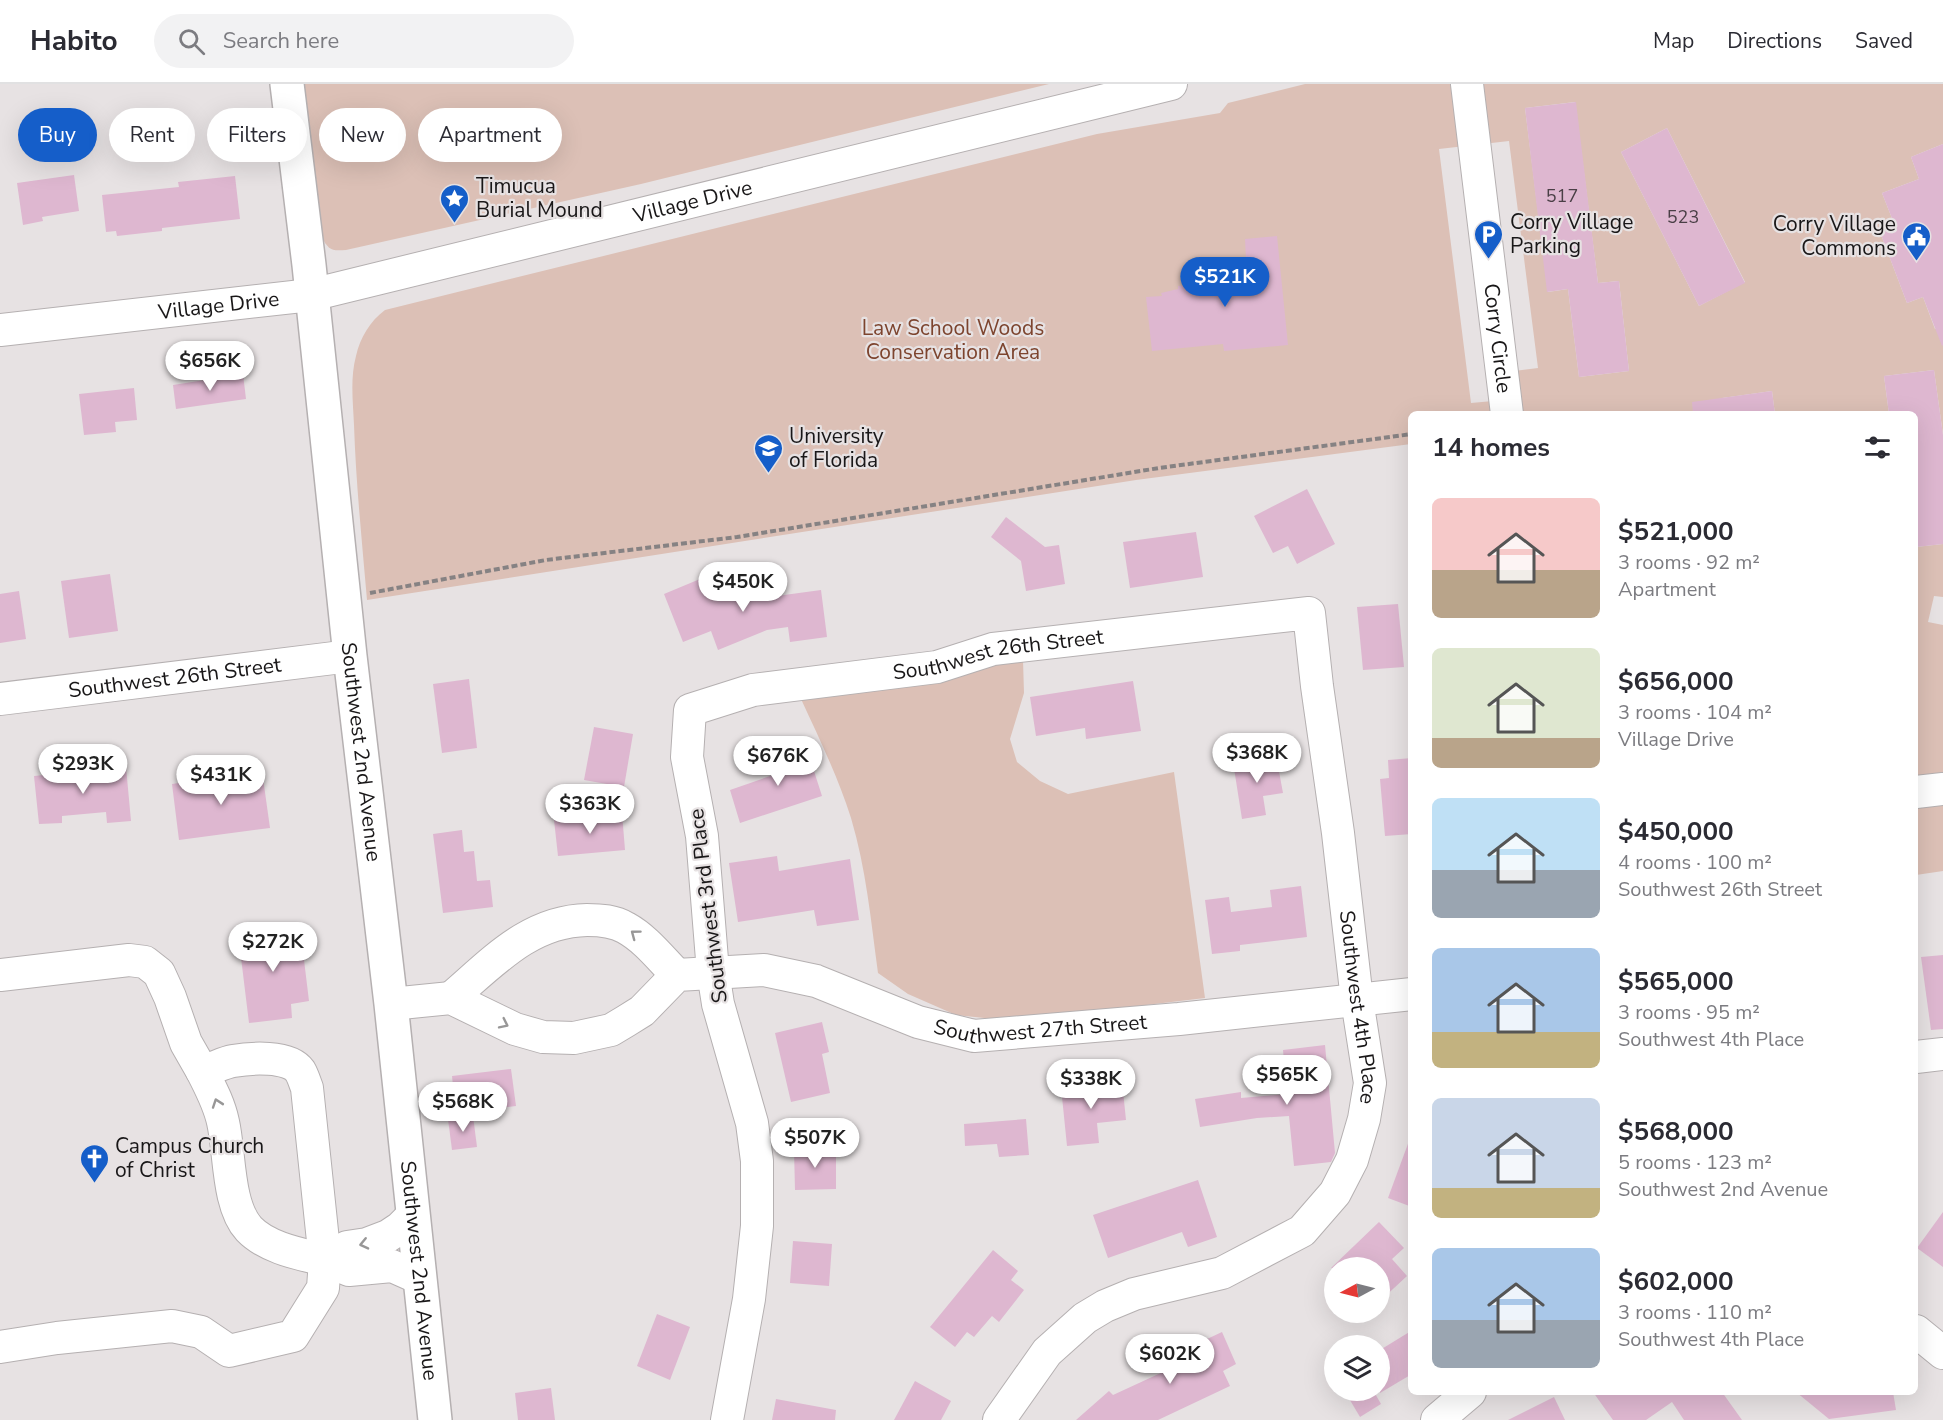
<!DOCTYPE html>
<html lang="en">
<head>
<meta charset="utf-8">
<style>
	:root { --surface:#fff; --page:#f2f2f3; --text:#2b2b33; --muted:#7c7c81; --line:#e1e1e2; --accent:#155ec9 }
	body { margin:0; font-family:"Nunito Sans",sans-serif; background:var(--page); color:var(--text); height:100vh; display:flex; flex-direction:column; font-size:22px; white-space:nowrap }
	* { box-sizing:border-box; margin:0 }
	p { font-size:20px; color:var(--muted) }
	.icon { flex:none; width:33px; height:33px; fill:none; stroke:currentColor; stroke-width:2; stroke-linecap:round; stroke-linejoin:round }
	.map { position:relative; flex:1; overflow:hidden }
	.drawer { position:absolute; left:1408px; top:327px; width:510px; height:984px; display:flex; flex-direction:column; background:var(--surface); border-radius:9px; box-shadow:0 6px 24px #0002 }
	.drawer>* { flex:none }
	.banner { position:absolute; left:18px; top:24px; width:570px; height:54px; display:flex; gap:12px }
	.needle { width:39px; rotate:263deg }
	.tools { position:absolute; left:1324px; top:1173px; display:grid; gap:12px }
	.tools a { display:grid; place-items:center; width:66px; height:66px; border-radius:50%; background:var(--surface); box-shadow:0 6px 24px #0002; font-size:30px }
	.price { position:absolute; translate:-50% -51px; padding:0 14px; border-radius:21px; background:#fff; color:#222; font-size:20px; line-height:39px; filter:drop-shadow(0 2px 3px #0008) }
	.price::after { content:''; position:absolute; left:50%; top:36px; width:18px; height:14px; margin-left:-9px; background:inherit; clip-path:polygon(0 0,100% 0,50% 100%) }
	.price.active { background:var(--accent); color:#fff }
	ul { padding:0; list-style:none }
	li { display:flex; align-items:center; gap:18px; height:150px; padding:0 24px }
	li span { display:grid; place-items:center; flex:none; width:168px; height:120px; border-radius:9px; color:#555 }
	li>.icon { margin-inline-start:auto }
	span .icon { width:72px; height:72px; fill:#fffc; stroke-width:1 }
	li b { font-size:26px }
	h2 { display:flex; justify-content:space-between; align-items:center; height:72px; padding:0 24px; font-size:26px }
	.tag { padding:0 21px; border-radius:27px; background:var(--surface); box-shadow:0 6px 24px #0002; font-size:21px; line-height:54px }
	.tag.active { background:var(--accent); color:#fff }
	header { display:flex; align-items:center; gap:36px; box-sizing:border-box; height:84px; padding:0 30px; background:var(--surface); border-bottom:2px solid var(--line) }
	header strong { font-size:28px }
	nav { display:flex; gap:33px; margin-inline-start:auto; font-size:21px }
	.search { width:420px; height:54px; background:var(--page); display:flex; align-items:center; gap:15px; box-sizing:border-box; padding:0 21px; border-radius:33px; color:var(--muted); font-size:22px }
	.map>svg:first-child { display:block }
</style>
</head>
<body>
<header>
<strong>Habito</strong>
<div class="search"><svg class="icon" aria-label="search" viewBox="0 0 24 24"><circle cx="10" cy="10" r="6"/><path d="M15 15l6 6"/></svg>Search here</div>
<nav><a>Map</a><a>Directions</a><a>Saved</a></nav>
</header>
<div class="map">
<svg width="1943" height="1336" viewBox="0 0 1943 1336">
	<rect width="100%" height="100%" fill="#e7e2e3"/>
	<!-- green -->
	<g fill="#dcc0b6" fill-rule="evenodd">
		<path d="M302 0H1049L641 100 346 166C330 167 329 166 321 152Z"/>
		<path d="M1305 0H1943V60L1911 73 1919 95 1882 109 1895 142 1880 148 1907 219 1923 213 1935 245 1943 243V351L1934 286 1884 292 1889 330H1775L1772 307 1722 314 1724 330H1613V327L1590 330H1520L1514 287 1538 284 1509 57 1439 65 1471 319 1493 317 1495 330H1412L1411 360 1136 396 367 516C362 458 356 400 354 341 353 318 350 294 356 272 360 254 370 237 385 226L1097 50 1220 29 1228 19ZM1575 18 1598 199 1619 197 1629 287 1579 293 1568 205 1548 208 1525 24ZM1667 44 1745 198 1699 222 1621 68Z"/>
		<path d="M1943 460V513L1934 512 1928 538 1943 541V691L1916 695V463Z"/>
		<path d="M1023 576 1024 609 1010 655 1017 678 1040 697 1068 710 1174 688 1205 914 1087 928 1003 936 956 931 908 910 878 889C871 837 866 784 851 734 838 693 819 654 801 615L991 579Z"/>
		<path d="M1943 717V787L1916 791V721Z"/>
	</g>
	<!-- building -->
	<g fill="#deb7d0">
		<path d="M1576 18 1598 199 1619 197 1629 287 1579 293 1568 205 1547 208 1525 24Z"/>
		<path d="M1667 44 1745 199 1699 222 1621 68Z"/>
		<path d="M1943 60V261L1942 262 1923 213 1907 219 1880 148 1895 142 1882 109 1919 95 1911 73Z"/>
		<path d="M74 91 79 127 42 133 43 137 23 141 17 99Z"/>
		<path d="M235 92 240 135 162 144V147L117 152 116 147 106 148 102 111 179 103 178 98Z"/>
		<path d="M1277 152 1288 261 1224 267 1223 260 1152 267 1146 213 1162 212 1161 209 1178 205V202L1247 195 1245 155Z"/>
		<path d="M1934 286 1943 351V460L1916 463V330H1889L1884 292Z"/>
		<path d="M243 290 246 315 176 325 173 301Z"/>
		<path d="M134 304 137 336 115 338 116 348 84 351 79 310Z"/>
		<path d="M1772 307 1775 330H1693L1692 318Z"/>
		<path d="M1307 405 1335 460 1297 480 1288 462 1273 469 1254 432Z"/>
		<path d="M1006 433 1045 463 1059 461 1065 500 1026 507 1021 477 991 453Z"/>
		<path d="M1196 448 1203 493 1130 504 1123 458Z"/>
		<path d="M110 490 118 547 69 554 61 497Z"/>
		<path d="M712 490 717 502 738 494 747 516 821 506 827 553 790 558 788 543 767 546 718 566 711 547 683 558 664 510Z"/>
		<path d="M19 507 26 555 0 559V510Z"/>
		<path d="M1398 520 1404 583 1363 586 1357 523Z"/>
		<path d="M469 595 477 664 442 669 433 600Z"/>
		<path d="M1133 597 1141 647 1086 655 1085 644 1036 652 1030 613Z"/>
		<path d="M594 643 633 650 624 703 584 696Z"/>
		<path d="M806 662 822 712 740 739 730 706 773 691 768 674Z"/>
		<path d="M1276 671 1283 709 1263 712 1266 731 1242 735 1233 678Z"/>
		<path d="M1412 674V750L1385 752 1380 695 1389 694 1388 676Z"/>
		<path d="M126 683 131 737 107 739 106 728 62 732V739L39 740 34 692Z"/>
		<path d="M262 687 270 744 179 756 172 700Z"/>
		<path d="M622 729 625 766 558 772 554 736Z"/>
		<path d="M462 746 464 768 474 767 477 797 490 796 493 823 443 829 433 750Z"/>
		<path d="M777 772 779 787 850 775 859 836 817 842 814 826 738 838 729 779Z"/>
		<path d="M1301 802 1307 853 1240 861V867L1212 870 1205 816 1229 813 1231 828 1272 823 1270 806Z"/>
		<path d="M300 843 309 917 291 920 292 934 249 939 238 849Z"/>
		<path d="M1943 871V945L1931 946 1921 873Z"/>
		<path d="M822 938 829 968 822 970 830 1009 791 1018 775 949Z"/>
		<path d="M1325 961 1335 1069 1331 1078 1294 1082 1289 1032 1257 1034 1200 1043 1195 1015 1241 1008V1014L1287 1010 1283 966Z"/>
		<path d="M511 985 516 1022 456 1030 452 992Z"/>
		<path d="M1122 997 1126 1036 1097 1039 1099 1059 1067 1062 1061 1003Z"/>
		<path d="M473 1032 477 1063 452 1066 448 1035Z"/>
		<path d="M1026 1035 1029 1071 999 1073 997 1060 965 1062 964 1040Z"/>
		<path d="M1409 1057H1412V1123L1388 1114Z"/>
		<path d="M794 1065H836V1105L795 1106Z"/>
		<path d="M1198 1096 1217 1153 1188 1163 1182 1148 1108 1174 1093 1131Z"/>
		<path d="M1943 1128V1183L1917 1164Z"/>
		<path d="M1379 1138 1404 1164 1392 1175 1407 1192 1380 1217V1184H1331Z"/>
		<path d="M793 1157 832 1160 829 1202 790 1199Z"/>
		<path d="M993 1166 1018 1187 1011 1196 1024 1206 999 1238 992 1232 974 1253 967 1248 955 1263 930 1243Z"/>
		<path d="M657 1230 690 1243 670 1296 637 1282Z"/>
		<path d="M1411 1247 1412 1290 1380 1309V1266Z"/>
		<path d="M1222 1248 1236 1280 1223 1287 1230 1302 1158 1336H1076L1109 1307 1113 1311 1165 1287 1160 1277Z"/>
		<path d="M915 1297 951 1317 941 1336H894Z"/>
		<path d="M551 1304 555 1336H518L515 1309Z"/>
		<path d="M1344 1306H1373L1381 1320 1360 1333Z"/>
		<path d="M1593 1308H1722L1742 1336H1684L1672 1318 1646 1336H1613Z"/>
		<path d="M1796 1308H1893L1896 1326 1829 1335Z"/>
		<path d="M1554 1313 1565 1336H1508Z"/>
		<path d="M776 1315 836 1326 835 1336H772Z"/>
	</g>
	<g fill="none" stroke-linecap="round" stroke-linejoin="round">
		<defs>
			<g id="minor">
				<path id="s1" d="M1467 0 1507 330"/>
				<path id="s2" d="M0 246 311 211 1171 0"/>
				<path id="s3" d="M0 615 350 572"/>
				<path d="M1916 708 1943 705"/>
				<path d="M0 891 129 876 145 878 159 889 170 913 186 959 202 987C213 985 222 979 233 977 250 974 289 971 300 987 303 992 305 999 307 1004L325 1176 323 1204 293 1252 229 1267 201 1248 172 1242 57 1254 0 1263"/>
				<path d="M451 914C492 879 529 837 587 836 601 836 614 837 626 844 646 855 661 875 677 891"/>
				<path id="s4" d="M391 920 451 914 515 945 543 953 574 954 611 946 626 937 642 927 677 891 764 886 816 897 918 938 974 952 1179 935 1412 910"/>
				<path d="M1916 973 1943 970"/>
				<path d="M202 987C210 1003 219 1019 223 1038 230 1068 227 1121 249 1145 267 1164 300 1170 325 1176L347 1163 367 1160 388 1152 400 1144 413 1131"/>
				<path d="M325 1176 349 1186 392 1182 419 1194"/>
				<path d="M1916 1247 1943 1269"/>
				<path id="s5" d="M727 1336 749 1215 757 1142V1077L752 1039 718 920 713 888 702 752 687 673 690 626 753 606 937 583 993 565 1309 529 1317 602 1338 749 1357 916 1370 999 1364 1035 1352 1076 1335 1109 1302 1147 1222 1189 1134 1210 1105 1222 1085 1234 1047 1268 999 1336"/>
				<path d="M1437 1336 1470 1308"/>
			</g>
			<g id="major">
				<path id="s6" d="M287 0 309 181 350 572 391 920 435 1336"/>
			</g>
		</defs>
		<!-- minor casing -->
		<use href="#minor" stroke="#b5b0b1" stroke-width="34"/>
		<!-- major casing -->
		<use href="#major" stroke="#b5b0b1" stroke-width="36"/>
		<!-- path -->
		<g stroke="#868283" stroke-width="4" stroke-dasharray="6 3" stroke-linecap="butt">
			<path d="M1197 184 1199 200"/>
			<path d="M370 509 546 476 737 453 1159 384 1412 350"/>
		</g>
		<!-- minor -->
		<use href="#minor" stroke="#fff" stroke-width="32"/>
		<!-- major -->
		<use href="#major" stroke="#fff" stroke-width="33"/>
	</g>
	<!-- one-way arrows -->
	<defs><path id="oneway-chevron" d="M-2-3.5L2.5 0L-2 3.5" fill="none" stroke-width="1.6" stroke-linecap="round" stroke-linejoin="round" transform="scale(1.5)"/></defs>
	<g stroke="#989797">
		<use href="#oneway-chevron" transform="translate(635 850) rotate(-143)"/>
		<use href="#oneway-chevron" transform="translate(504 940) rotate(26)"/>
		<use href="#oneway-chevron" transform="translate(217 1019) rotate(-109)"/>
		<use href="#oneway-chevron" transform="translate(364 1160) rotate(167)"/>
	</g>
	<!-- icons -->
	<defs>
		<symbol id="sight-pin" viewBox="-11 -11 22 30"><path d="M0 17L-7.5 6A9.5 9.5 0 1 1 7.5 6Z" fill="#155ec9" stroke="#e7e2e3"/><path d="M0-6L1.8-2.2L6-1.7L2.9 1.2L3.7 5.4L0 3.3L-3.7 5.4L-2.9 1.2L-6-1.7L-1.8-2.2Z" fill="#fff"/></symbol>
		<symbol id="parking-pin" viewBox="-11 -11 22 30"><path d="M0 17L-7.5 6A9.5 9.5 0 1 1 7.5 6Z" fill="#155ec9" stroke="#e7e2e3"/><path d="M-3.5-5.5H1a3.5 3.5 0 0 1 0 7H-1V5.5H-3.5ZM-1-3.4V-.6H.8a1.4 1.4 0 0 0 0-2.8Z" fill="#fff"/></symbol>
		<symbol id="civic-pin" viewBox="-11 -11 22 30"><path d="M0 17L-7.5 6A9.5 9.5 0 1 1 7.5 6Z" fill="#155ec9" stroke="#e7e2e3"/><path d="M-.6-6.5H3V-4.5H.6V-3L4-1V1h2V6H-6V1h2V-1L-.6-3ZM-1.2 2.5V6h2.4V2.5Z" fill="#fff"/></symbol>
		<symbol id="university-pin" viewBox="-11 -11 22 30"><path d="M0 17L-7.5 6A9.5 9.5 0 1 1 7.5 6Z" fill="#155ec9" stroke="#e7e2e3"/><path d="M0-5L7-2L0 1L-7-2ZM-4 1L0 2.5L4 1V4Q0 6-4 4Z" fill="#fff"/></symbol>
		<symbol id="church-pin" viewBox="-11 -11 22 30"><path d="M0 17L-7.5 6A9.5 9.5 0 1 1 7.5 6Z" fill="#155ec9" stroke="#e7e2e3"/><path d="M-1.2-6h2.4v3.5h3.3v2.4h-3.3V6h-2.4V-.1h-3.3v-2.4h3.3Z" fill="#fff"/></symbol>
	</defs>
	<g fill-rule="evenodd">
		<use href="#sight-pin" x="438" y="98" width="33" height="45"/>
		<use href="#parking-pin" x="1472" y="134" width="33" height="45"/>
		<use href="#civic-pin" x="1900" y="136" width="33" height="45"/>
		<use href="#university-pin" x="752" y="348" width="33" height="45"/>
		<use href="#church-pin" x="78" y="1058" width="33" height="45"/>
	</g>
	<g text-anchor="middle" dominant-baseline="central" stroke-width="4.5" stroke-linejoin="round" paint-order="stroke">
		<!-- number labels -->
		<g font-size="18" fill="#4a3f46">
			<text x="1562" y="112">517</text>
			<text x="1683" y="133">523</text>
		</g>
		<!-- poi labels -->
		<g font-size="21" fill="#191718" stroke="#e7e2e3" text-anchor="start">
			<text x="476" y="102">Timucua<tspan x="476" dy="24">Burial Mound</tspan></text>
			<text x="1510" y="138">Corry Village<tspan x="1510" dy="24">Parking</tspan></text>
			<text x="1896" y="140" text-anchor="end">Corry Village<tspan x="1896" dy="24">Commons</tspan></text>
			<text x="789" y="352">University<tspan x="789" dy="24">of Florida</tspan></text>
			<text x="115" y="1062">Campus Church<tspan x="115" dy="24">of Christ</tspan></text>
		</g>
		<!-- street labels -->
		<g font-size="21" fill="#191718" stroke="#e7e2e3">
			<text stroke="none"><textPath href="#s2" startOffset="706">Village Drive</textPath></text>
			<text stroke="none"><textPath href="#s2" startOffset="220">Village Drive</textPath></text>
			<text stroke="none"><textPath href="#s1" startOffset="256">Corry Circle</textPath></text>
			<text stroke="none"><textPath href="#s5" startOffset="1034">Southwest 26th Street</textPath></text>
			<text stroke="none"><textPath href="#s3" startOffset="176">Southwest 26th Street</textPath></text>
			<text stroke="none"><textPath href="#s6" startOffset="672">Southwest 2nd Avenue</textPath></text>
			<text transform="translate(708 822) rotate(-97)">Southwest 3rd Place</text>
			<text stroke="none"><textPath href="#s5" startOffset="1746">Southwest 4th Place</textPath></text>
			<text stroke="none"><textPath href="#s4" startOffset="690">Southwest 27th Street</textPath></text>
			<text stroke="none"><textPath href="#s6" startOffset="1194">Southwest 2nd Avenue</textPath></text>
		</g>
		<!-- park labels -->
		<g font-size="21" fill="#7d442e" stroke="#e7e2e3">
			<text x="953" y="244">Law School Woods<tspan x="953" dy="24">Conservation Area</tspan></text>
		</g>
	</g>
</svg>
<div class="tools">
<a><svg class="needle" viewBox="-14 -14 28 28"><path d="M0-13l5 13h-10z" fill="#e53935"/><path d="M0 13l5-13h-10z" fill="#7c7c81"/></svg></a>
<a><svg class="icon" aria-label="layers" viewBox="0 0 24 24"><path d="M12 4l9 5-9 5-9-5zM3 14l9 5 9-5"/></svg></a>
</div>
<b class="price active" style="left:1225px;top:224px">$521K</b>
<b class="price" style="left:210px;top:308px">$656K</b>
<b class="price" style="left:743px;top:529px">$450K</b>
<b class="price" style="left:1257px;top:700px">$368K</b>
<b class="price" style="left:778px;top:703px">$676K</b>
<b class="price" style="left:83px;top:711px">$293K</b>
<b class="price" style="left:221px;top:722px">$431K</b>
<b class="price" style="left:590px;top:751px">$363K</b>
<b class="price" style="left:273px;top:889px">$272K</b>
<b class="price" style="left:1287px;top:1022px">$565K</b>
<b class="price" style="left:1091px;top:1026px">$338K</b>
<b class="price" style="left:463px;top:1049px">$568K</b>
<b class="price" style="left:815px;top:1085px">$507K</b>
<b class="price" style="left:1170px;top:1301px">$602K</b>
<div class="banner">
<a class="tag active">Buy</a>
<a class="tag">Rent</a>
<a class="tag">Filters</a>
<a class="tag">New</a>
<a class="tag">Apartment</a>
</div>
<section class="drawer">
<h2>14 homes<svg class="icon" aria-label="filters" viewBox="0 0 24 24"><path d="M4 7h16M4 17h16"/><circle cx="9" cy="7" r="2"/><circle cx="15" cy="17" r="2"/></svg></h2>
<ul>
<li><span style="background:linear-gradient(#f6c9c9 60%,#b9a48a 0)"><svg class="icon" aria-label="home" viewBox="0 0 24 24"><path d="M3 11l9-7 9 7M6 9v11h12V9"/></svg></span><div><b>$521,000</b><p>3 rooms · 92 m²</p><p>Apartment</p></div></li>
<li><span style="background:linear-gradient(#dfe7d0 75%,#b9a48a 0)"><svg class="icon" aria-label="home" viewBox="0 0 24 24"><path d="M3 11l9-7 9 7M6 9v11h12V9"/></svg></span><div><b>$656,000</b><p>3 rooms · 104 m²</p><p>Village Drive</p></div></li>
<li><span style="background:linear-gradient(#bfe0f5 60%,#9aa5b1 0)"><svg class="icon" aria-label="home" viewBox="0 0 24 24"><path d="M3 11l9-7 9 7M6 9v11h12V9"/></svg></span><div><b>$450,000</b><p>4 rooms · 100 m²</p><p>Southwest 26th Street</p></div></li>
<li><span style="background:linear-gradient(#a9c7e8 70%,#c2b280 0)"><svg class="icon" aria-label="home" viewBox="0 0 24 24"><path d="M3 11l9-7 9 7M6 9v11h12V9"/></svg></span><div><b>$565,000</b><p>3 rooms · 95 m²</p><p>Southwest 4th Place</p></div></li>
<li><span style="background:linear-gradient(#c9d6e8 75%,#c2b280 0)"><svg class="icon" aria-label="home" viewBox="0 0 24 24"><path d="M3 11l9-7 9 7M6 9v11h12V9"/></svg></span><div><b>$568,000</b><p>5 rooms · 123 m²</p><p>Southwest 2nd Avenue</p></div></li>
<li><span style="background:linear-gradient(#a9c7e8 60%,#9aa5b1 0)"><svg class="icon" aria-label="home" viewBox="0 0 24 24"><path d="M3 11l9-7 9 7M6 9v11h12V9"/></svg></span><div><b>$602,000</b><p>3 rooms · 110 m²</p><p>Southwest 4th Place</p></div></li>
</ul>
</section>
</div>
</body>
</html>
